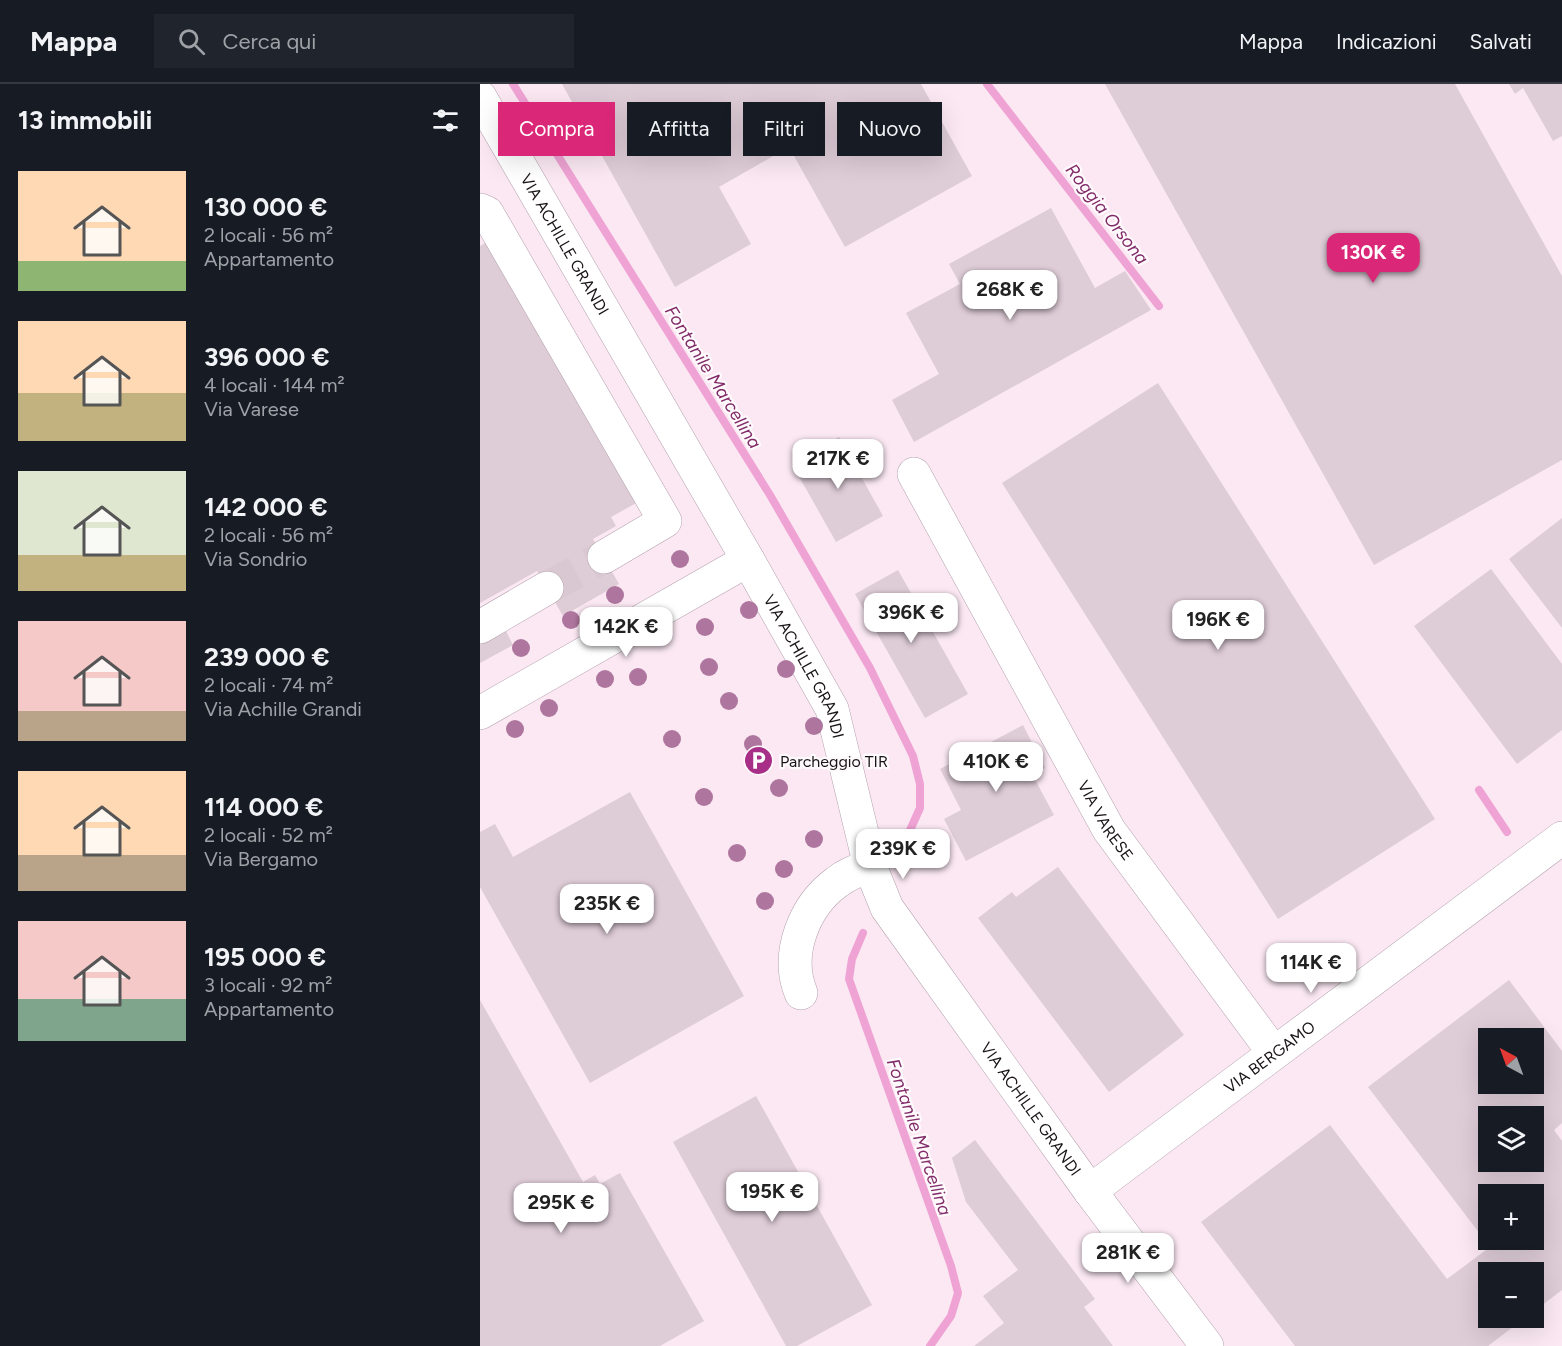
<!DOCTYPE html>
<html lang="it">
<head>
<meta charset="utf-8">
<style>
	:root { --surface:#171b24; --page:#20242c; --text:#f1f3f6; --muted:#9ea1a6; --line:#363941; --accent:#db2777 }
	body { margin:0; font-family:Figtree,sans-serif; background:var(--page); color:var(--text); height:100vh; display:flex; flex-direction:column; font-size:22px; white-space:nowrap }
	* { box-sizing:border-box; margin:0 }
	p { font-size:20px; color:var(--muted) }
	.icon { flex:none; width:33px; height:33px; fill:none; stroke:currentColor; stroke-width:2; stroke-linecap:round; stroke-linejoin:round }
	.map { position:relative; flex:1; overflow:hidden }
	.details { display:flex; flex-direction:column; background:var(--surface); width:480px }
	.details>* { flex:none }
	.hud { position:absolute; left:18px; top:18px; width:570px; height:54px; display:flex; gap:12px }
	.needle { width:39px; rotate:319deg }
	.tools { position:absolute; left:998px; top:944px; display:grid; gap:12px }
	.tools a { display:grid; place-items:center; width:66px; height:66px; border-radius:0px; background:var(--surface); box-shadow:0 6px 24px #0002; font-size:30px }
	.price { position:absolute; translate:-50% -51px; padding:0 14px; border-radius:12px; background:#fff; color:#222; font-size:20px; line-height:39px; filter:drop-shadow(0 2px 3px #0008) }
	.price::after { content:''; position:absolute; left:50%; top:36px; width:18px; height:14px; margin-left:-9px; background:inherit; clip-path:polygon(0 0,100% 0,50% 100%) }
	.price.current { background:var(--accent); color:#fff }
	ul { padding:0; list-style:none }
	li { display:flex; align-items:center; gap:18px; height:150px; padding:0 18px }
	li span { display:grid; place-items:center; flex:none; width:168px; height:120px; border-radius:0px; color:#555 }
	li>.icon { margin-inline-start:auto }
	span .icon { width:72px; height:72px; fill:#fffc; stroke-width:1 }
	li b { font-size:26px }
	h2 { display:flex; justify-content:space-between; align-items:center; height:72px; padding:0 18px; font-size:26px }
	.pill { padding:0 21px; border-radius:0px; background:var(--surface); box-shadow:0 6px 24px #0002; font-size:21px; line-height:54px }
	.pill.current { background:var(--accent); color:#fff }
	header { display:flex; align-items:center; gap:36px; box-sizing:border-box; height:84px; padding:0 30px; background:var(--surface); border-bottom:2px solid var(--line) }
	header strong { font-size:28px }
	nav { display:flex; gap:33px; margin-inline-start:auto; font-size:21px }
	.search { width:420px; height:54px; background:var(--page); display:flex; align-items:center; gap:15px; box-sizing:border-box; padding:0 21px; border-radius:0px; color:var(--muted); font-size:22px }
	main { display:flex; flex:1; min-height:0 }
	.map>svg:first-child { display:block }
</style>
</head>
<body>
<header>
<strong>Mappa</strong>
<div class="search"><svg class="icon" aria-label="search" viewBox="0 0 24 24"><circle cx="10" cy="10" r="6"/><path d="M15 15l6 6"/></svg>Cerca qui</div>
<nav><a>Mappa</a><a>Indicazioni</a><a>Salvati</a></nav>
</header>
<main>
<section class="details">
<h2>13 immobili<svg class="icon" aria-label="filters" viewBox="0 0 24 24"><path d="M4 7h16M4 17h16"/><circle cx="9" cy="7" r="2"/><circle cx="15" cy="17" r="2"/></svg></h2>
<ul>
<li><span style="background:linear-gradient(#ffd9b3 75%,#8fb573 0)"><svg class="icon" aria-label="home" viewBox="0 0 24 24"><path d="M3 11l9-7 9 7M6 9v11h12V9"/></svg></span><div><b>130 000 €</b><p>2 locali · 56 m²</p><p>Appartamento</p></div></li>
<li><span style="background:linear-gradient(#ffd9b3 60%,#c2b280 0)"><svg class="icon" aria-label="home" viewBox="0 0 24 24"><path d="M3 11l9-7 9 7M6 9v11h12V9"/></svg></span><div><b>396 000 €</b><p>4 locali · 144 m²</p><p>Via Varese</p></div></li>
<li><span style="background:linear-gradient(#dfe7d0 70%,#c2b280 0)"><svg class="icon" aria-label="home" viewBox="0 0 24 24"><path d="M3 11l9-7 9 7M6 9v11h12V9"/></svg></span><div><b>142 000 €</b><p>2 locali · 56 m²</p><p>Via Sondrio</p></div></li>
<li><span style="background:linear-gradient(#f6c9c9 75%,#b9a48a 0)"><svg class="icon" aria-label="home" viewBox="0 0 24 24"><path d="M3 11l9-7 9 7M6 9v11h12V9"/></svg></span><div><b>239 000 €</b><p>2 locali · 74 m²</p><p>Via Achille Grandi</p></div></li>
<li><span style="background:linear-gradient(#ffd9b3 70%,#b9a48a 0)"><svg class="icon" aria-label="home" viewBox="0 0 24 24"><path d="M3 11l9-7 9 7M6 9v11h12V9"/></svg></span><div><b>114 000 €</b><p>2 locali · 52 m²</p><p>Via Bergamo</p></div></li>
<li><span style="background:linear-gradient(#f6c9c9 65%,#7fa58c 0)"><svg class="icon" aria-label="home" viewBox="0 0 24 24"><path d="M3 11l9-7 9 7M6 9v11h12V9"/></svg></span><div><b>195 000 €</b><p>3 locali · 92 m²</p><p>Appartamento</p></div></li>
</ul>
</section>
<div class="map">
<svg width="1082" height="1262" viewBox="0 0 1082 1262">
	<rect width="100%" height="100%" fill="#fbe8f3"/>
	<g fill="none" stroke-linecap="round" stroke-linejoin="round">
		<!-- stream -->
		<g stroke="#efa3d4" stroke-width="8">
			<path d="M33 0 290 411 390 584 433 672 440 700V724L418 773"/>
			<path d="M507 0 679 222"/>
			<path d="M999 706 1027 748"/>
			<path d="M383 849 372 875 369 895 471 1182 478 1209 471 1232 450 1262"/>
		</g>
	</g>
	<!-- building -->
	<g fill="#deccd7" fill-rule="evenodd">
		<path d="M82 0H441L492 92 365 163 309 63 239 103 271 160 195 203Z"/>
		<path d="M625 0H975L1082 192V376L894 481Z"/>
		<path d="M1029 0H1082V52L1073 57 1043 4 1035 10Z"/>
		<path d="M571 124 615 204 645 187 671 226 434 358 412 316 459 290 426 229 480 200 469 180Z"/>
		<path d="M10 156 160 417 131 433 136 442 113 455 139 500 83 532 57 487 0 519V162Z"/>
		<path d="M678 299 955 735 798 835 522 399Z"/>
		<path d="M359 353 403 432 356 458 312 380Z"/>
		<path d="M1082 434V544L1029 475Z"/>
		<path d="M1011 485 1082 580V646L1037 680 934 542Z"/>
		<path d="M418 486 488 610 445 634 375 510Z"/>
		<path d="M23 541 33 561 0 579V554Z"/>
		<path d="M543 641 565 684 552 690 574 731 486 777 464 735 481 726 460 685Z"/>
		<path d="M150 708 264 912 110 999 0 803V748L15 740 33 773Z"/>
		<path d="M578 783 704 951 629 1008 498 834 532 808 536 813Z"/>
		<path d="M1029 896 1082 967V1039L1074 1046 1082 1057V1206L1053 1228V1188H1008V1233H1046L1008 1262H815L721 1138 850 1041 967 1195 1010 1163 888 1003ZM1008 954H1053V999H1008ZM1008 1032H1053V1077H1008ZM1008 1110H1053V1155H1008Z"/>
		<path d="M0 916 103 1098 115 1091 120 1100 140 1089 224 1237 180 1262H0Z"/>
		<path d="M276 1012 392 1221 317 1262H306L193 1058Z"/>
		<path d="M495 1056 615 1215 604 1223 633 1262H494L524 1239 503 1212 538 1186 486 1118 472 1074Z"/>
	</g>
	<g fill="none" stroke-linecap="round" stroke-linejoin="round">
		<!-- minor-tunnel -->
		<path stroke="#d9c8d2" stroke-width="33" stroke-dasharray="33 16" stroke-linecap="butt" d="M67 504 124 473"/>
		<defs>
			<g id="minor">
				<path id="s1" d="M0 13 268 476 352 625 390 782 407 824 610 1107 727 1262"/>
				<path d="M0 126 7 129 185 437 124 473"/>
				<path id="s2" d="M434 390 629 746 794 969"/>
				<path d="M0 543 67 504"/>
				<path d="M0 629 268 476"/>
				<path d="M321 909C305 870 324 822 357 798 367 790 378 786 390 782"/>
				<path id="s3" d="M610 1107 1082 754"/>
			</g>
		</defs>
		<!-- minor casing -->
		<use href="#minor" stroke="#b3a1ac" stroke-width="34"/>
		<!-- minor -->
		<use href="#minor" stroke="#fff" stroke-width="33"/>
	</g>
	<!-- trees -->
	<g fill="#ae769e">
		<circle cx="200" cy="475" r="9"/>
		<circle cx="135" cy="511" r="9"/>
		<circle cx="269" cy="526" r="9"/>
		<circle cx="91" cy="536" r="9"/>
		<circle cx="225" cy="543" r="9"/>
		<circle cx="41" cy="564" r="9"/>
		<circle cx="229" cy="583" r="9"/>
		<circle cx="306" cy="585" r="9"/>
		<circle cx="158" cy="593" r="9"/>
		<circle cx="125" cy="595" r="9"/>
		<circle cx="249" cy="617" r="9"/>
		<circle cx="69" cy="624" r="9"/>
		<circle cx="334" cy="642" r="9"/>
		<circle cx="35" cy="645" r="9"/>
		<circle cx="192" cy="655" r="9"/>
		<circle cx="273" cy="660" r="9"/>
		<circle cx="299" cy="704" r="9"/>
		<circle cx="224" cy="713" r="9"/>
		<circle cx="334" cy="755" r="9"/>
		<circle cx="257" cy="769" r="9"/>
		<circle cx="304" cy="785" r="9"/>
		<circle cx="285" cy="817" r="9"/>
	</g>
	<!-- icons -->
	<defs>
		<symbol id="parking-disc" viewBox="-11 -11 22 22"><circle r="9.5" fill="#a72f87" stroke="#fefafc"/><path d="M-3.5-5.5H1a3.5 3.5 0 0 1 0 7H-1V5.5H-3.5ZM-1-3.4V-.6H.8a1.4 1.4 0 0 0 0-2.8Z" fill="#fff"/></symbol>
	</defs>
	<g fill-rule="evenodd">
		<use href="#parking-disc" x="262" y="660" width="33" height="33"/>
	</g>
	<g text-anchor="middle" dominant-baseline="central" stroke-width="4.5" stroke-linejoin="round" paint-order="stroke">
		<!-- street labels -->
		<g font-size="16" fill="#1a1418" stroke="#fefafc">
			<text stroke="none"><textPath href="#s1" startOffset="170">VIA ACHILLE GRANDI</textPath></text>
			<text stroke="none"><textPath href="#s1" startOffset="656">VIA ACHILLE GRANDI</textPath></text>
			<text stroke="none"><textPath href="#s2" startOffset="396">VIA VARESE</textPath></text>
			<text stroke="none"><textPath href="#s3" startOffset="224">VIA BERGAMO</textPath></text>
			<text stroke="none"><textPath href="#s1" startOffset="1160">VIA ACHILLE GRANDI</textPath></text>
		</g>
		<!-- poi labels -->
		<g font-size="16" fill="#1a1418" stroke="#fefafc" text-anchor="start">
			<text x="300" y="677">Parcheggio TIR</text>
		</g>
		<!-- water labels -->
		<g font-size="18" font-style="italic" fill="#822b69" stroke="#fefafc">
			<text transform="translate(627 130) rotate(52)">Roggia Orsona</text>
			<text transform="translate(233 293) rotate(58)">Fontanile Marcellina</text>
			<text transform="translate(439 1053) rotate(71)">Fontanile Marcellina</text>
		</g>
	</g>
</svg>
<div class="tools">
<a><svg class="needle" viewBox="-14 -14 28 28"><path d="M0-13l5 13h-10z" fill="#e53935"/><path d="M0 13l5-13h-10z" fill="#9ea1a6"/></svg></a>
<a><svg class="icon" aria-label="layers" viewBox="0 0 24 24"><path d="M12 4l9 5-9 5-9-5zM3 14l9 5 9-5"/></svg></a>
<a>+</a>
<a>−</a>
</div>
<b class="price current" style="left:893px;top:200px">130K €</b>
<b class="price" style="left:530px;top:237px">268K €</b>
<b class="price" style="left:358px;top:406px">217K €</b>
<b class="price" style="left:431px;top:560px">396K €</b>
<b class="price" style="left:738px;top:567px">196K €</b>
<b class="price" style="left:146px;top:574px">142K €</b>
<b class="price" style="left:516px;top:709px">410K €</b>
<b class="price" style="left:423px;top:796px">239K €</b>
<b class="price" style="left:127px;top:851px">235K €</b>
<b class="price" style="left:831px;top:910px">114K €</b>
<b class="price" style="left:292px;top:1139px">195K €</b>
<b class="price" style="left:81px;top:1150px">295K €</b>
<b class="price" style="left:648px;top:1200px">281K €</b>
<div class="hud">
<a class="pill current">Compra</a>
<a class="pill">Affitta</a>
<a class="pill">Filtri</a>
<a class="pill">Nuovo</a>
</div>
</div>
</main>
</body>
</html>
